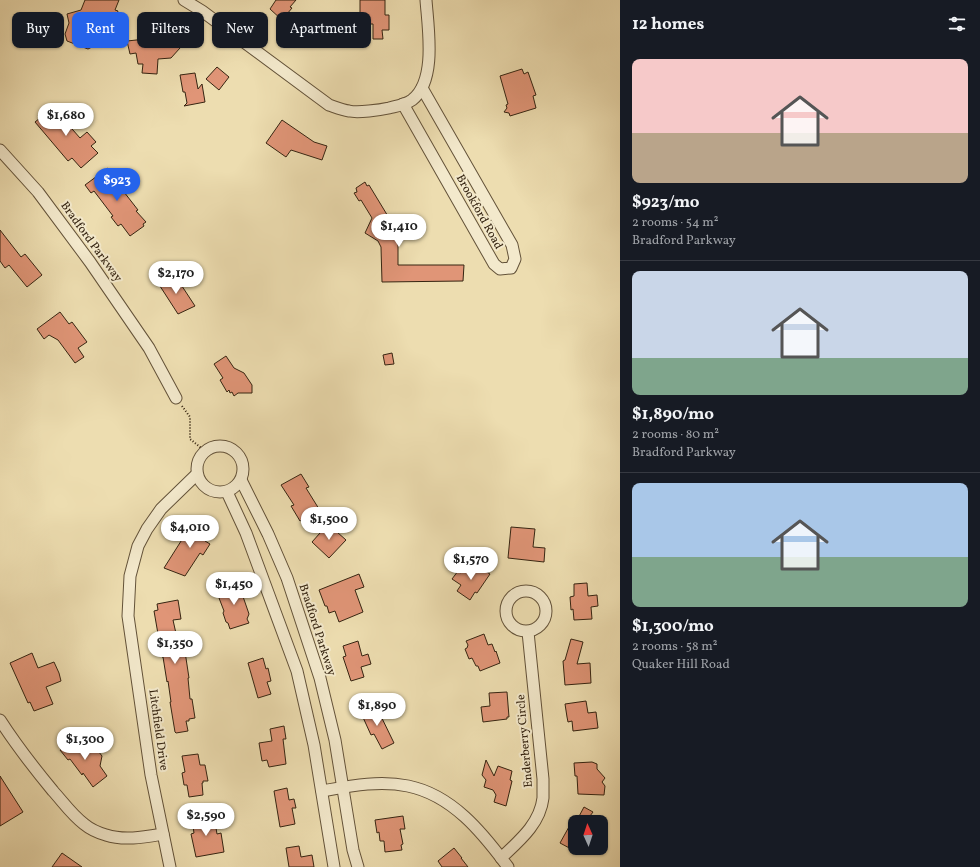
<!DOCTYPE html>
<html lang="en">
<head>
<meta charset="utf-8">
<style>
	:root { --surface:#171b24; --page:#20242c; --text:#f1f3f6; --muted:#9ea1a6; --line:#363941; --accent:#2563eb }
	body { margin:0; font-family:Vollkorn,serif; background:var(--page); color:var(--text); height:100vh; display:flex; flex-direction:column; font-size:15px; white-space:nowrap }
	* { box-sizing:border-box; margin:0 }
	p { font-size:13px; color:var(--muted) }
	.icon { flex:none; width:22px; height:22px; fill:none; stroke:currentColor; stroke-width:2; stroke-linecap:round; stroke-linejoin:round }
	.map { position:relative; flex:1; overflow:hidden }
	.side { display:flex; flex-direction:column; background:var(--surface); width:360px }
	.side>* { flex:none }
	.top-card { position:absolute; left:12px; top:12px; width:380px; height:36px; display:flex; gap:8px }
	.needle { width:26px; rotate:357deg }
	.tools { position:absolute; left:568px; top:815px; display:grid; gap:8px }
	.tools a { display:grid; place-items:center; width:40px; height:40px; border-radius:8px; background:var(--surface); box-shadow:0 1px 3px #0004; font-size:20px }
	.price { position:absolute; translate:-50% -34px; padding:0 9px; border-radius:14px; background:#fff; color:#222; font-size:13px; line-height:26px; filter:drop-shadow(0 1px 2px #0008) }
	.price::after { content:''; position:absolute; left:50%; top:24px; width:12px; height:9px; margin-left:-6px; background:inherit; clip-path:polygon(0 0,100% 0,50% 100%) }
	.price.active { background:var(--accent); color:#fff }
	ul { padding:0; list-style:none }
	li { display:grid; align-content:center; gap:8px; height:212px; padding:0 12px }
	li+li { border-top:1px solid var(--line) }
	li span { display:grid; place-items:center; height:124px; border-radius:8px; color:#555 }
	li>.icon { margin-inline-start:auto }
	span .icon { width:72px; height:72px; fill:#fffc; stroke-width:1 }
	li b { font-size:17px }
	h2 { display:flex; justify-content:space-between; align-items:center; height:48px; padding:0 12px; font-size:17px }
	.pill { padding:0 14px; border-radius:8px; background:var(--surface); box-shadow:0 1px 3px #0004; font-size:14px; line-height:36px }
	.pill.active { background:var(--accent); color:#fff }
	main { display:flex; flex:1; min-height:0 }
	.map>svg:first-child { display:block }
</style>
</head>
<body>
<main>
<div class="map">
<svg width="620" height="867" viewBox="0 0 620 867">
	<rect width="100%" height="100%" fill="#edddb0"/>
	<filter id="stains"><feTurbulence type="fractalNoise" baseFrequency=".005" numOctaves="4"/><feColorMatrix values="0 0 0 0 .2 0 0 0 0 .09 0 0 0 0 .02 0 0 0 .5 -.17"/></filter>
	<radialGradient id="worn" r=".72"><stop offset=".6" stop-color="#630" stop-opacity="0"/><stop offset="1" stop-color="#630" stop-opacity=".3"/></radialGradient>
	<!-- building -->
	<g fill="#e09577" stroke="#352411">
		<path d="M85 0H119L115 10 118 11 114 23 108 21 105 29 101 27 94 46 88 49 67 41 65 34 69 23 67 14 81 10Z"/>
		<path d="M276 0H296L290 7 292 8 282 20 270 9Z"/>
		<path d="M360 0H385V15H389V30H382L383 39H373V24H360Z"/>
		<path d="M152 28 162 29 161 37 167 36 180 48 171 58 158 59 157 74 142 73 143 64H138L136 53 130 54 127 41 155 38 152 37Z"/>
		<path d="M217 67 229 77 219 90 206 79Z"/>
		<path d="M522 69 524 74 528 72 536 95 533 96 536 108 510 116 509 113 504 112 507 108 506 105 508 104 500 76Z"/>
		<path d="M195 73 198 89 202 84 205 102 184 106 187 103 185 92H183L180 75Z"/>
		<path d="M51 104 59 112 58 113 80 138 87 132 96 142 91 146 98 153 81 168 72 158 68 161 35 122 40 118 38 115Z"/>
		<path d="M282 120 314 142 327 146 322 160 291 150 286 157 266 143Z"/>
		<path d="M108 168 124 192 138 210 136 211 146 222 143 224 144 226 130 236 121 224 118 226 111 217 113 216 94 191 91 193 85 185Z"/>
		<path d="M365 182 367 186 369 185 403 241 398 243V265H464L463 281 382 282 381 247 378 241 365 233 372 218 361 200 359 201 354 193 357 192 356 188Z"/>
		<path d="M0 230 21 257 25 254 42 275 27 287 9 265 5 268 0 261Z"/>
		<path d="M170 276 174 282 178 280 195 306 178 314 158 283Z"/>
		<path d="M60 312 69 324 72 322 87 342 78 348 84 357 75 363 58 340 49 335 44 339 37 329Z"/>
		<path d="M392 353 394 364 385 365 383 355Z"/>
		<path d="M226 356 234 368 244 373 252 385V393H238L234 396 232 392 230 393 229 390 227 392 220 380 223 378 214 364Z"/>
		<path d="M301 474 309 487 306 488 319 509 300 521 291 506 294 505 281 485Z"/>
		<path d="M195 519 212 530 205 541 210 544 203 555 200 553 185 576 164 568Z"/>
		<path d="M328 524 346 540 329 558 312 542Z"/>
		<path d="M511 527 535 529 533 547 545 548 544 562 508 558Z"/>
		<path d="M465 567 474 573 478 567 490 574 477 593 475 592 470 600 457 591 461 585 452 579 458 571 461 573Z"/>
		<path d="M359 574 364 587 355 590 363 612 339 622 335 611 329 613 327 606H325L319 590Z"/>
		<path d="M238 582 249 614 247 619 249 623 230 629 228 623 226 622 223 613 224 611 219 598 225 596 222 588Z"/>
		<path d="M587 583 588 596 597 595 598 606 591 607 592 619 574 620 573 609 571 610 570 597 574 596V584Z"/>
		<path d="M178 600 181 619 173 620 177 638 180 639 181 645H184L189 678H188L190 699H192L195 718 189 719V721H186L188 731 176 733 175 732 170 702H171L168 681 167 682 163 657H162L154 611 158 610 157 604Z"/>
		<path d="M484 634 488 645 492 644 495 652 496 651 500 663 480 671 478 666H476L472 658 469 659 465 649 467 648 468 645 466 641Z"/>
		<path d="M571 639 583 642 577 664 590 663 591 683 565 685 563 661 565 660Z"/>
		<path d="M358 641 362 656 368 654 371 664 361 667 364 677 351 681 343 657 346 656 343 646Z"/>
		<path d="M32 653 38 668 54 662 59 673 61 681 46 687 53 704 34 711 30 702 28 703 10 663Z"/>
		<path d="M263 658 266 669 268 668 271 681 267 682 271 694 258 698 248 663Z"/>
		<path d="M507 692 509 717H507V719L483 722 481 707 490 706 489 693Z"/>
		<path d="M586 701 588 713 596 712 598 728 573 731 572 721 568 722 567 717 565 704Z"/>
		<path d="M376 706 394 743 382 749 374 734 371 735 361 713Z"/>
		<path d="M284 726 286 739H283L286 764 269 767 267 760 262 761 259 743 272 741 270 729Z"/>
		<path d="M78 737 85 746 95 747 102 756 100 766 107 776 93 787 83 773 82 775 70 759 68 760 60 750Z"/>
		<path d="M198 754 200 765H205L208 781H203V783H202L203 795 189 797 187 785H184L182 773 185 772 182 756Z"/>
		<path d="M486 760 494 776 498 766 512 771 510 780 512 781 506 806 494 802 496 795 493 790 484 787 486 780 482 775Z"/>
		<path d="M592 762 597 764V769L605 778 602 782 605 786 604 795 578 794 577 776H575L574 763Z"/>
		<path d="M0 776 23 812 0 826Z"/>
		<path d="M287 788 289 800 294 799 296 808H292L295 824 280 827 274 791Z"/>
		<path d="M584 807 593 812 590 816 601 822H576Z"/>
		<path d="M214 816 217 834 221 833 224 852 196 857 191 834 194 833 192 820Z"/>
		<path d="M403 816 405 829H400L403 844 401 845 402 850 385 852 384 841H380L379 832 377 833 375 820Z"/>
		<path d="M575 816V851L560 843Z"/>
		<path d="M299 846 301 857 312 855 314 867H289L286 848Z"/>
		<path d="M454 848 462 858H461L468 867H442L438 861Z"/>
		<path d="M62 853 82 867H52Z"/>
	</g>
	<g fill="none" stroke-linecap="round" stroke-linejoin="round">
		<defs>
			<g id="street">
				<path d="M184 0 202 11 329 105C335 107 342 110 349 111 358 113 380 110 389 108 397 106 405 105 412 100 437 81 428 28 426 0"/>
				<path d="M403 104 494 264 500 269 511 268 515 259 512 245 422 88"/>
				<path d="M0 150 38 192 90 262 149 348 176 398"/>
				<circle cx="220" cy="469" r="23"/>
				<path d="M241 480 268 534 287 578 320 678 335 740 353 850 358 867"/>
				<path d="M227 492 246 533 297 671 314 745 334 867"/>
				<circle cx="526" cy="611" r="20"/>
				<path d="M0 720C16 745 34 768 53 791 63 802 72 815 84 824 90 829 99 833 106 835 124 841 145 837 163 834"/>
				<path d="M322 791C350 786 379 780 408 786 452 795 482 832 508 867"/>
				<path d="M501 858C519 841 540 824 543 798 543 792 543 785 543 779L528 632"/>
				<path d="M170 867 151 775 128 616 130 576 138 546 147 529 161 509 197 474"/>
			</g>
		</defs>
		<!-- street casing -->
		<use href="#street" stroke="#635239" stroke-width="13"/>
		<!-- path -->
		<path stroke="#352411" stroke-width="2" stroke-dasharray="1 2" stroke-linecap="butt" d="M182 406 190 417V439L205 451"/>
		<!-- street -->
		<use href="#street" stroke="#f3e9cc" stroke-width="11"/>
	</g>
	<g text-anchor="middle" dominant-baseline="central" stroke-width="4" stroke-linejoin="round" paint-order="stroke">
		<!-- street labels -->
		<g font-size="12" fill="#352411" stroke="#f3e9cc">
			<text transform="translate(479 212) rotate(61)">Brookford Road</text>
			<text transform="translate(91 242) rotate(54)">Bradford Parkway</text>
			<text transform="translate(317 630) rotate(72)">Bradford Parkway</text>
			<text transform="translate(158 730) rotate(82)">Litchfield Drive</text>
			<text transform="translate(525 741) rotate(-95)">Enderberry Circle</text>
		</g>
	</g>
	<rect width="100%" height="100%" filter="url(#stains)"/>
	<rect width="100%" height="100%" fill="url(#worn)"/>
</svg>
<div class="tools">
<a><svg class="needle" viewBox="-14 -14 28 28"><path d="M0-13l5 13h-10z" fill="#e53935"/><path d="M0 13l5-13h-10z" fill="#9ea1a6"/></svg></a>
</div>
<b class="price" style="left:66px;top:137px">$1,680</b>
<b class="price active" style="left:117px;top:202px">$923</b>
<b class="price" style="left:399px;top:248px">$1,410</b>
<b class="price" style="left:176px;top:295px">$2,170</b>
<b class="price" style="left:329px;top:541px">$1,500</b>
<b class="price" style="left:190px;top:549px">$4,010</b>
<b class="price" style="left:471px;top:581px">$1,570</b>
<b class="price" style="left:234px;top:606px">$1,450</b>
<b class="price" style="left:175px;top:665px">$1,350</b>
<b class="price" style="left:377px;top:727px">$1,890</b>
<b class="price" style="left:85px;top:761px">$1,300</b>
<b class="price" style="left:206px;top:837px">$2,590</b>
<div class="top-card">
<a class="pill">Buy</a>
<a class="pill active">Rent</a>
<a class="pill">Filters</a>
<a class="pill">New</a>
<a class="pill">Apartment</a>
</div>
</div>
<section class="side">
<h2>12 homes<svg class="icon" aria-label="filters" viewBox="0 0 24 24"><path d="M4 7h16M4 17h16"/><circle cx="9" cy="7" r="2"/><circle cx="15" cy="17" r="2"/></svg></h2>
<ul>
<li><span style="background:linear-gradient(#f6c9c9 60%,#b9a48a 0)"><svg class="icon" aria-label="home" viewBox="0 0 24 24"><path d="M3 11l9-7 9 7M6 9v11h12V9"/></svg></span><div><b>$923/mo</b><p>2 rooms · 54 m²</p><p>Bradford Parkway</p></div></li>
<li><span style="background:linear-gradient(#c9d6e8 70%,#7fa58c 0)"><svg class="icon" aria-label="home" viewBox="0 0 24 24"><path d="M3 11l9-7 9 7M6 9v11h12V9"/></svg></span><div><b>$1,890/mo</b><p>2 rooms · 80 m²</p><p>Bradford Parkway</p></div></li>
<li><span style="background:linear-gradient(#a9c7e8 60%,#7fa58c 0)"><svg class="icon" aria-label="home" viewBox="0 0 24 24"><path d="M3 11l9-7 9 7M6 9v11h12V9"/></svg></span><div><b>$1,300/mo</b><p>2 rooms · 58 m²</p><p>Quaker Hill Road</p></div></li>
</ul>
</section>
</main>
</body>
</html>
